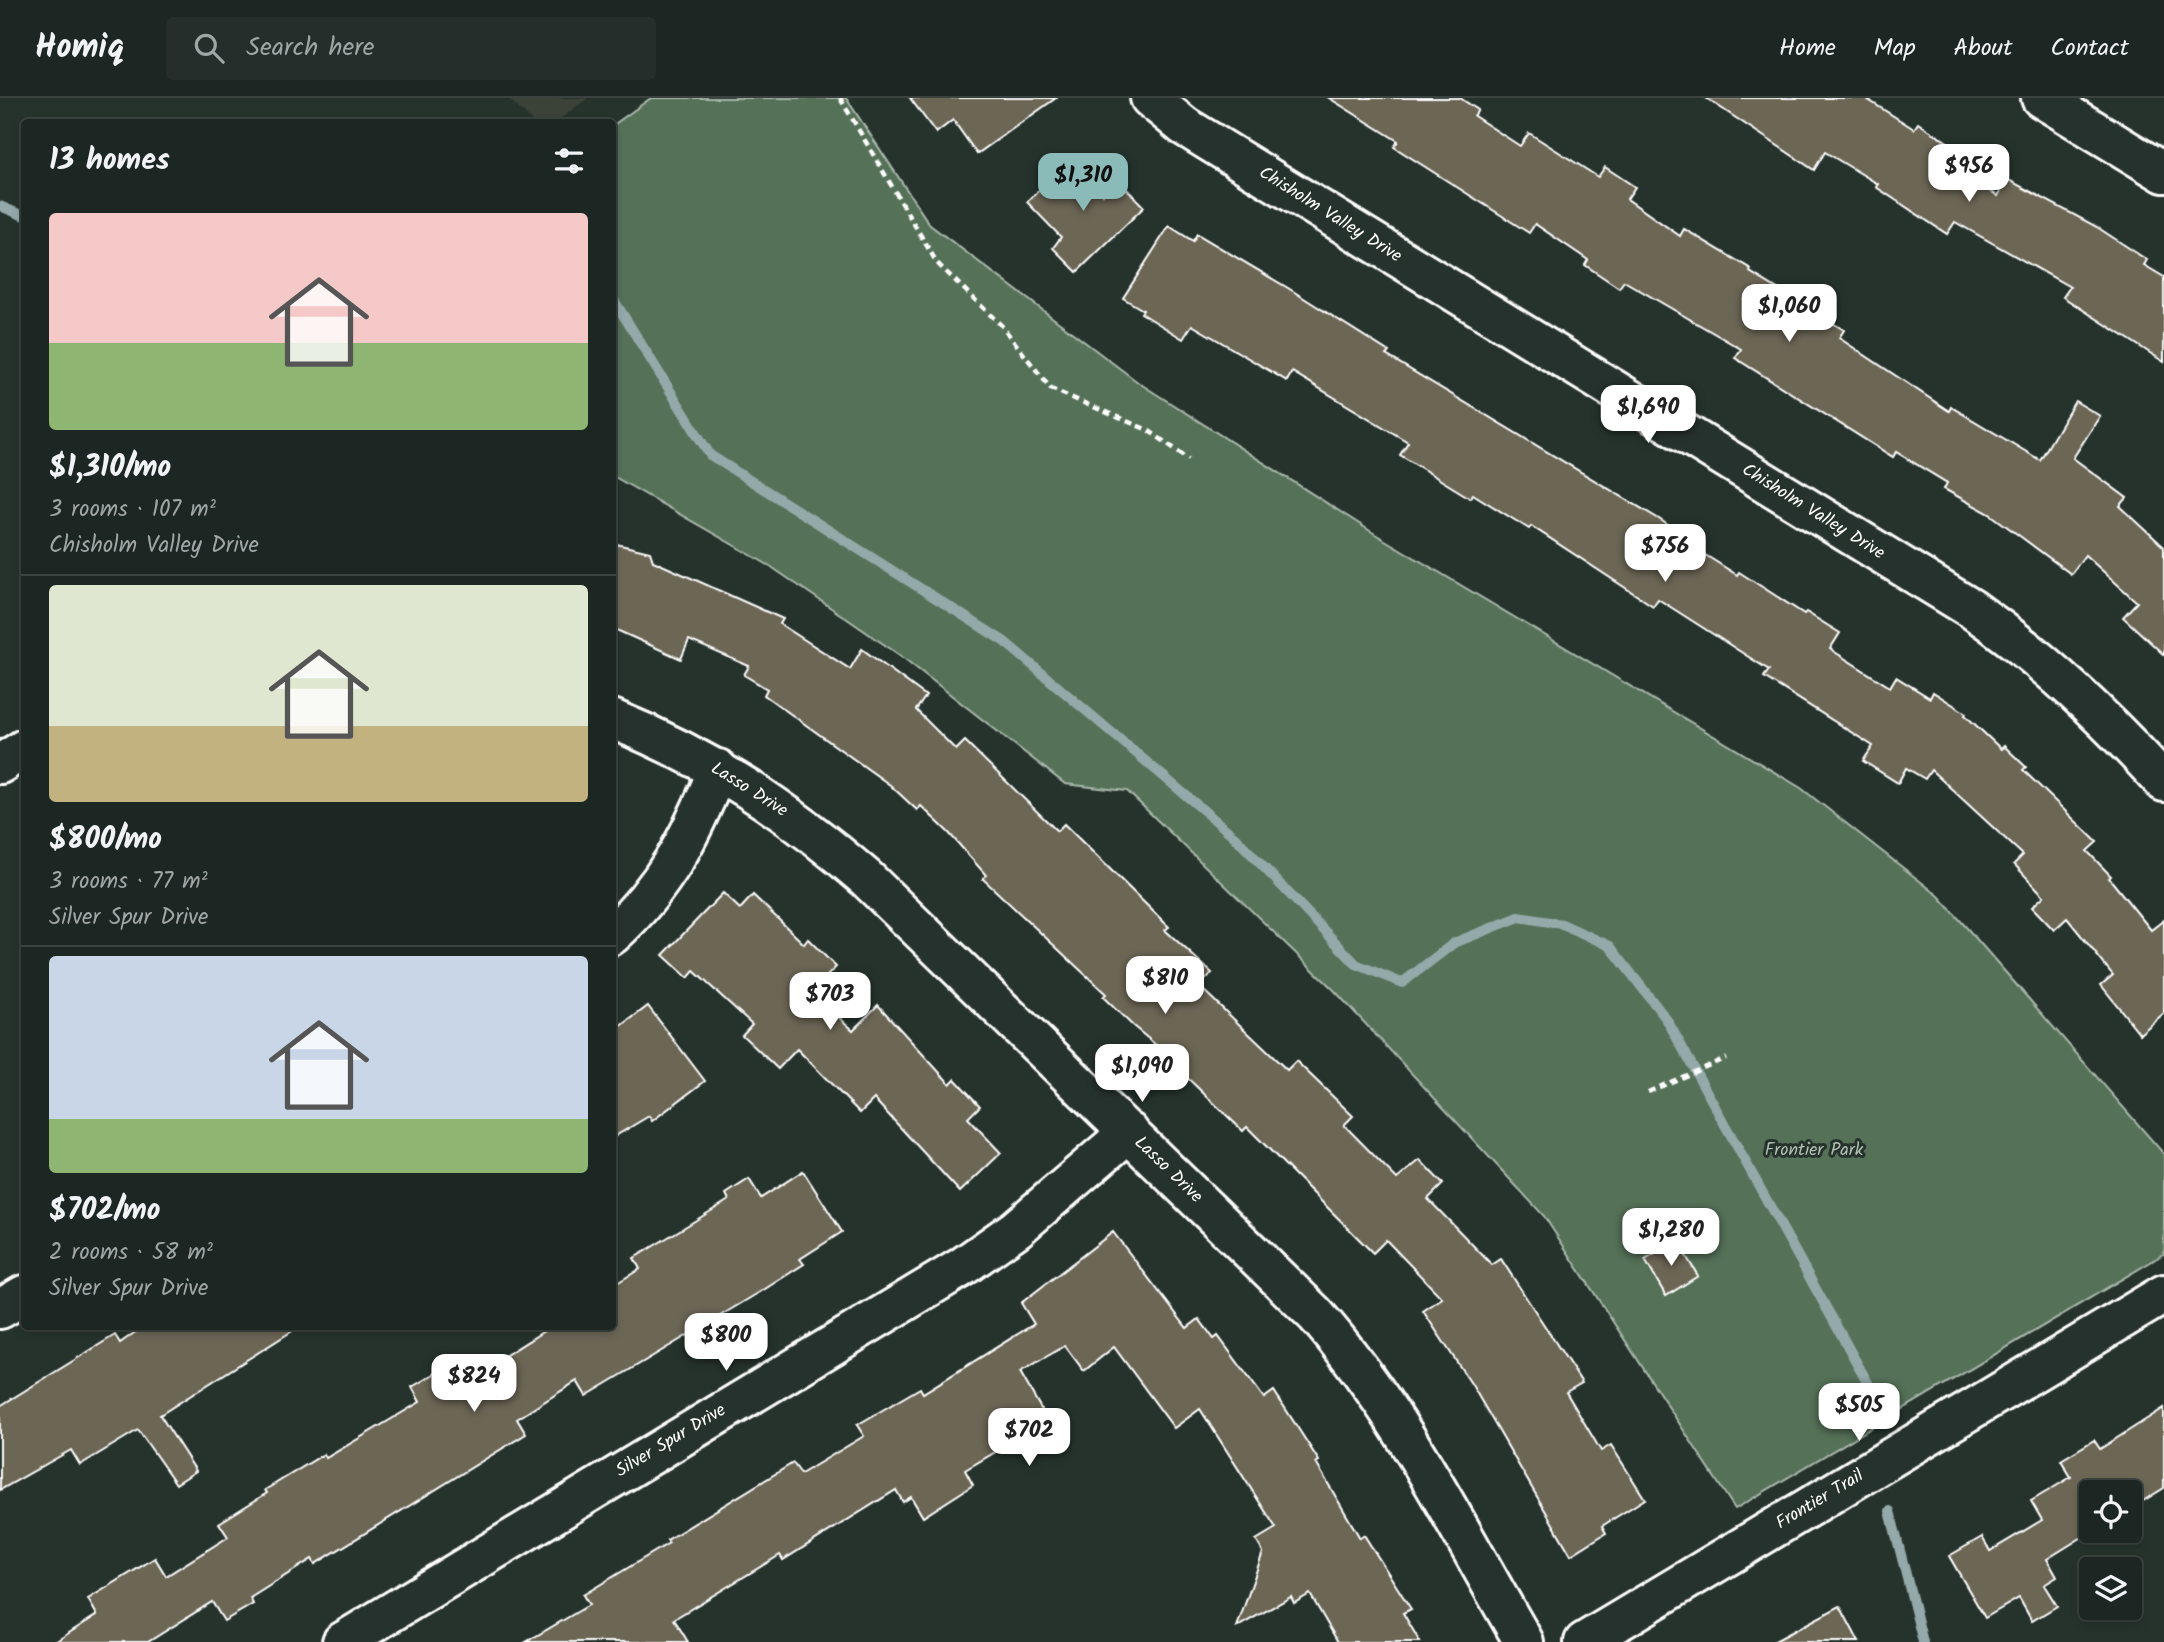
<!DOCTYPE html>
<html lang="en">
<head>
<meta charset="utf-8">
<style>
	:root { --surface:#1c2622; --page:#252e2a; --text:#f1f3f6; --muted:#a0a5a5; --line:#3a4340; --accent:#8bbbb9 }
	body { margin:0; font-family:Kalam,sans-serif; background:var(--page); color:var(--text); height:100vh; display:flex; flex-direction:column; font-size:26px; white-space:nowrap }
	* { box-sizing:border-box; margin:0 }
	p { font-size:23px; color:var(--muted) }
	.icon { flex:none; width:38px; height:38px; fill:none; stroke:currentColor; stroke-width:2; stroke-linecap:round; stroke-linejoin:round }
	.map { position:relative; flex:1; overflow:hidden }
	.panel { position:absolute; left:21px; top:21px; width:595px; height:1211px; display:flex; flex-direction:column; background:var(--surface); border-radius:7px; box-shadow:0 4px 10px #0003,0 0 0 2px var(--line) }
	.panel>* { flex:none }
	.buttons { position:absolute; left:2079px; top:1382px; display:grid; gap:14px }
	.buttons a { display:grid; place-items:center; width:63px; height:63px; border-radius:7px; background:var(--surface); box-shadow:0 4px 10px #0003,0 0 0 2px var(--line); font-size:35px }
	.price { position:absolute; translate:-50% -60px; padding:0 16px; border-radius:14px; background:#fff; color:#222; font-size:23px; line-height:46px; filter:drop-shadow(0 2px 4px #0008) }
	.price::after { content:''; position:absolute; left:50%; top:42px; width:21px; height:16px; margin-left:-10px; background:inherit; clip-path:polygon(0 0,100% 0,50% 100%) }
	.price.on { background:var(--accent); color:#111 }
	ul { padding:0; list-style:none }
	li { display:grid; align-content:center; gap:14px; height:371px; padding:0 28px }
	li+li { border-top:2px solid var(--line) }
	li span { display:grid; place-items:center; height:217px; border-radius:7px; color:#555 }
	li>.icon { margin-inline-start:auto }
	span .icon { width:126px; height:126px; fill:#fffc; stroke-width:1 }
	li b { font-size:30px }
	h2 { display:flex; justify-content:space-between; align-items:center; height:84px; padding:0 28px; font-size:30px }
	header { display:flex; align-items:center; gap:42px; box-sizing:border-box; height:98px; padding:0 35px; background:var(--surface); border-bottom:2px solid var(--line) }
	header strong { font-size:33px }
	nav { display:flex; gap:38px; margin-inline-start:auto; font-size:24px }
	.search { width:490px; height:63px; background:var(--page); display:flex; align-items:center; gap:18px; box-sizing:border-box; padding:0 24px; border-radius:7px; color:var(--muted); font-size:26px }
	.map>svg:first-child { display:block }
</style>
</head>
<body>
<header>
<strong>Homiq</strong>
<div class="search"><svg class="icon" aria-label="search" viewBox="0 0 24 24"><circle cx="10" cy="10" r="6"/><path d="M15 15l6 6"/></svg>Search here</div>
<nav><a>Home</a><a>Map</a><a>About</a><a>Contact</a></nav>
</header>
<div class="map">
<svg width="2164" height="1544" viewBox="0 0 2164 1544">
	<rect width="100%" height="100%" fill="#26332d"/>
	<filter id="ink" filterUnits="userSpaceOnUse"><feTurbulence type="fractalNoise" baseFrequency=".0143" numOctaves="2"/><feDisplacementMap in="SourceGraphic" scale="14" xChannelSelector="R" yChannelSelector="G"/><feConvolveMatrix kernelMatrix="1 2 1 2 8 2 1 2 1" color-interpolation-filters="sRGB"/></filter>
	<g filter="url(#ink)">
		<!-- built -->
		<path fill="#3b4239" d="M508 0H588L556 24H533Z"/>
		<!-- green -->
		<path fill="#557158" stroke="#aab8ac" stroke-width="2" d="M651 0H846L930 127 1139 285 1375 436 1801 690 1939 798 2164 1056V1156L1735 1411 1544 1118 1334 892 1127 693 1065 686 901 558 770 468 613 378 612 28Z"/>
		<g fill="none" stroke-linecap="round" stroke-linejoin="round">
			<!-- stream -->
			<g stroke="#94a9aa" stroke-width="10">
				<path d="M0 108 24 118"/>
				<path d="M612 199 710 357 1005 544 1235 739 1356 866 1402 885 1454 845 1519 819 1562 826 1610 848 1667 922 1874 1296"/>
				<path d="M1890 1413 1923 1544"/>
			</g>
		</g>
		<!-- building -->
		<g fill="#6c6655" stroke="#fff" stroke-width="2">
			<path d="M910 0H1056L977 56 953 22 936 35Z"/>
			<path d="M1329 0H1460L1478 12 1474 18 1520 48 1529 35 1598 79 1605 69 1635 89 1627 101 1680 138 1684 131 1751 171 1750 174 1844 232 1839 240 1949 313 1951 309 2040 362 2075 303 2100 318 2073 360 2127 400 2120 408 2164 449V557L2123 519 2137 504 2085 457 2071 476 1990 416 1944 391 1947 385 1896 354 1893 359 1735 260 1741 251 1624 183 1619 190 1585 167 1588 162 1535 126 1529 135 1394 49 1398 43Z"/>
			<path d="M1706 0H1865L1914 31 1918 25 1957 50 1947 65 1998 98 2007 81 2097 129 2147 162 2144 167 2164 179V264L2063 199 2070 189 1955 124 1947 136 1876 89 1878 86 1825 54 1814 72Z"/>
			<path d="M1070 62 1103 96 1118 82 1144 109 1077 174 1053 150 1061 139 1027 104Z"/>
			<path d="M1169 128 1193 143 1197 136 1288 190 1389 254 1386 257 1659 421 1693 444 1691 448 1737 477 1739 474 1804 516 1806 514 1840 535 1830 551 1890 589 1896 579 1930 600 1933 594 1966 615 1965 617 2001 651 2004 648 2026 669 2023 672 2097 744 2087 753 2111 778 2109 780 2151 832 2164 822V915L2140 936 2101 887 2113 877 2067 820 2054 832 2032 809 2044 798 2014 766 2023 757 1931 672 1925 681 1906 670 1898 685 1863 663 1873 648 1764 579 1769 572 1658 501 1653 508 1531 428 1529 431 1473 396 1470 400 1400 357 1408 344 1292 274 1287 283 1192 227 1183 241 1141 215 1143 212 1123 200Z"/>
			<path d="M612 445 650 454 653 463 783 521 780 526 850 571 862 551 926 598 916 612 956 652 965 643 1057 733 1064 726 1169 829 1165 832 1212 875 1199 888 1287 972 1296 963 1353 1018 1344 1027 1397 1081 1420 1062 1443 1086 1428 1101 1492 1167 1501 1161 1582 1285 1566 1294 1601 1353 1611 1347 1645 1401 1602 1428 1606 1435 1571 1457 1472 1287 1423 1213 1442 1200 1386 1142 1373 1155 1247 1029 1243 1033 1177 970 1180 967 1133 928 1103 899 1106 896 983 781 986 777 949 735 921 708 917 712 890 687 764 597 767 591 744 577 749 568 689 542 681 561 612 530Z"/>
			<path d="M723 795 740 811 753 797 804 846 808 841 836 869 811 894 853 932 878 907 950 986 955 981 980 1008 968 1020 1001 1055 960 1094 874 1001 860 1015 797 951 778 971 742 937 752 926 694 873 688 880 663 857Z"/>
			<path d="M648 908 705 983 652 1023 649 1018 612 1040V935Z"/>
			<path d="M803 1073 842 1134 800 1161 804 1166 765 1191 586 1298 577 1283 517 1321 526 1336 315 1466 312 1461 250 1500 253 1506 224 1523 212 1504 148 1544H55L97 1517 88 1501 155 1460 166 1478 228 1439 219 1425 267 1395 265 1392 324 1356 326 1360 420 1304 412 1289 451 1266 463 1284 552 1228H612V1188L640 1171 634 1160 729 1102 726 1096 749 1081 761 1100Z"/>
			<path d="M1113 1134 1187 1230 1199 1221 1214 1241 1218 1238 1264 1300 1274 1293 1319 1363 1316 1365 1360 1440 1364 1437 1411 1511 1403 1515 1420 1544H1338L1310 1496 1294 1505 1291 1499 1237 1529 1263 1454 1256 1442 1276 1430 1200 1311 1174 1330 1114 1249 1084 1273 1065 1248 1020 1274 1048 1323 965 1372 973 1387 923 1419 911 1399 903 1404 896 1392 783 1462 780 1457 674 1521 688 1544H526L589 1507 583 1497 669 1445 667 1442 793 1365 801 1376 864 1338 857 1327 920 1290 923 1295 1034 1226 1021 1205Z"/>
			<path d="M1677 1143 1698 1178 1666 1198 1645 1162Z"/>
			<path d="M144 1228H300L160 1317 196 1373 176 1386 138 1332 80 1367 71 1352 0 1392V1308L115 1237 120 1245Z"/>
			<path d="M2164 1310V1390L2130 1411V1395H2091L2092 1433 2047 1461 2057 1479 2044 1487 2057 1508 2032 1523 2019 1500 1985 1520 1949 1458 1982 1439 1990 1453 2042 1422 2031 1403 2071 1379 2061 1362 2094 1342 2100 1351Z"/>
			<path d="M1840 1508 1859 1544H1773Z"/>
		</g>
		<g fill="none" stroke-linecap="round" stroke-linejoin="round">
			<defs>
				<g id="minor">
					<path d="M2041 0 2164 75"/>
					<path d="M612 621C711 661 786 711 866 780L1315 1216C1401 1313 1459 1433 1524 1544"/>
					<path d="M0 666 24 651"/>
					<path d="M612 837C665 789 692 736 718 671"/>
					<path d="M0 1211 24 1197"/>
					<path d="M342 1544 962 1169 1016 1131 1129 1034"/>
					<path d="M1584 1544 2164 1196"/>
				</g>
				<path id="tertiary" d="M1150 0 1184 28 1972 511C2044 561 2105 620 2164 684"/>
			</defs>
			<!-- minor casing -->
			<use href="#minor" stroke="#fff" stroke-width="44"/>
			<!-- tertiary casing -->
			<use href="#tertiary" stroke="#fff" stroke-width="44"/>
			<!-- path -->
			<g stroke="#fff" stroke-width="4.5" stroke-dasharray="7 5" stroke-linecap="butt">
				<path d="M840 0 937 165 1002 228 1051 291 1148 332 1189 361"/>
				<path d="M1648 994 1726 960"/>
			</g>
			<!-- minor -->
			<use href="#minor" stroke="#26332d" stroke-width="38"/>
			<!-- tertiary -->
			<use href="#tertiary" stroke="#26332d" stroke-width="38"/>
		</g>
	</g>
	<g text-anchor="middle" dominant-baseline="central" stroke-width="6" stroke-linejoin="round" paint-order="stroke">
		<!-- street labels -->
		<g font-size="18" fill="#fff" stroke="#26332d">
			<text transform="translate(1330 117) rotate(32)">Chisholm Valley Drive</text>
			<text transform="translate(1813 414) rotate(32)">Chisholm Valley Drive</text>
			<text transform="translate(749 692) rotate(32)">Lasso Drive</text>
			<text transform="translate(1168 1072) rotate(44)">Lasso Drive</text>
			<text transform="translate(671 1343) rotate(-31)">Silver Spur Drive</text>
			<text transform="translate(1820 1402) rotate(-31)">Frontier Trail</text>
		</g>
		<!-- park labels -->
		<g font-size="18" fill="#b2bfb4" stroke="#26332d">
			<text x="1814" y="1052">Frontier Park</text>
		</g>
	</g>
</svg>
<div class="buttons">
<a><svg class="icon" aria-label="locate" viewBox="0 0 24 24"><circle cx="12" cy="12" r="6"/><path d="M12 2v4M12 18v4M2 12h4M18 12h4"/></svg></a>
<a><svg class="icon" aria-label="layers" viewBox="0 0 24 24"><path d="M12 4l9 5-9 5-9-5zM3 14l9 5 9-5"/></svg></a>
</div>
<b class="price" style="left:1969px;top:106px">$956</b>
<b class="price on" style="left:1083px;top:115px">$1,310</b>
<b class="price" style="left:1789px;top:246px">$1,060</b>
<b class="price" style="left:1648px;top:347px">$1,690</b>
<b class="price" style="left:1665px;top:486px">$756</b>
<b class="price" style="left:1165px;top:918px">$810</b>
<b class="price" style="left:830px;top:934px">$703</b>
<b class="price" style="left:1142px;top:1006px">$1,090</b>
<b class="price" style="left:1671px;top:1170px">$1,280</b>
<b class="price" style="left:726px;top:1275px">$800</b>
<b class="price" style="left:474px;top:1316px">$824</b>
<b class="price" style="left:1859px;top:1345px">$505</b>
<b class="price" style="left:1029px;top:1370px">$702</b>
<section class="panel">
<h2>13 homes<svg class="icon" aria-label="filters" viewBox="0 0 24 24"><path d="M4 7h16M4 17h16"/><circle cx="9" cy="7" r="2"/><circle cx="15" cy="17" r="2"/></svg></h2>
<ul>
<li><span style="background:linear-gradient(#f6c9c9 60%,#8fb573 0)"><svg class="icon" aria-label="home" viewBox="0 0 24 24"><path d="M3 11l9-7 9 7M6 9v11h12V9"/></svg></span><div><b>$1,310/mo</b><p>3 rooms · 107 m²</p><p>Chisholm Valley Drive</p></div></li>
<li><span style="background:linear-gradient(#dfe7d0 65%,#c2b280 0)"><svg class="icon" aria-label="home" viewBox="0 0 24 24"><path d="M3 11l9-7 9 7M6 9v11h12V9"/></svg></span><div><b>$800/mo</b><p>3 rooms · 77 m²</p><p>Silver Spur Drive</p></div></li>
<li><span style="background:linear-gradient(#c9d6e8 75%,#8fb573 0)"><svg class="icon" aria-label="home" viewBox="0 0 24 24"><path d="M3 11l9-7 9 7M6 9v11h12V9"/></svg></span><div><b>$702/mo</b><p>2 rooms · 58 m²</p><p>Silver Spur Drive</p></div></li>
</ul>
</section>
</div>
</body>
</html>
